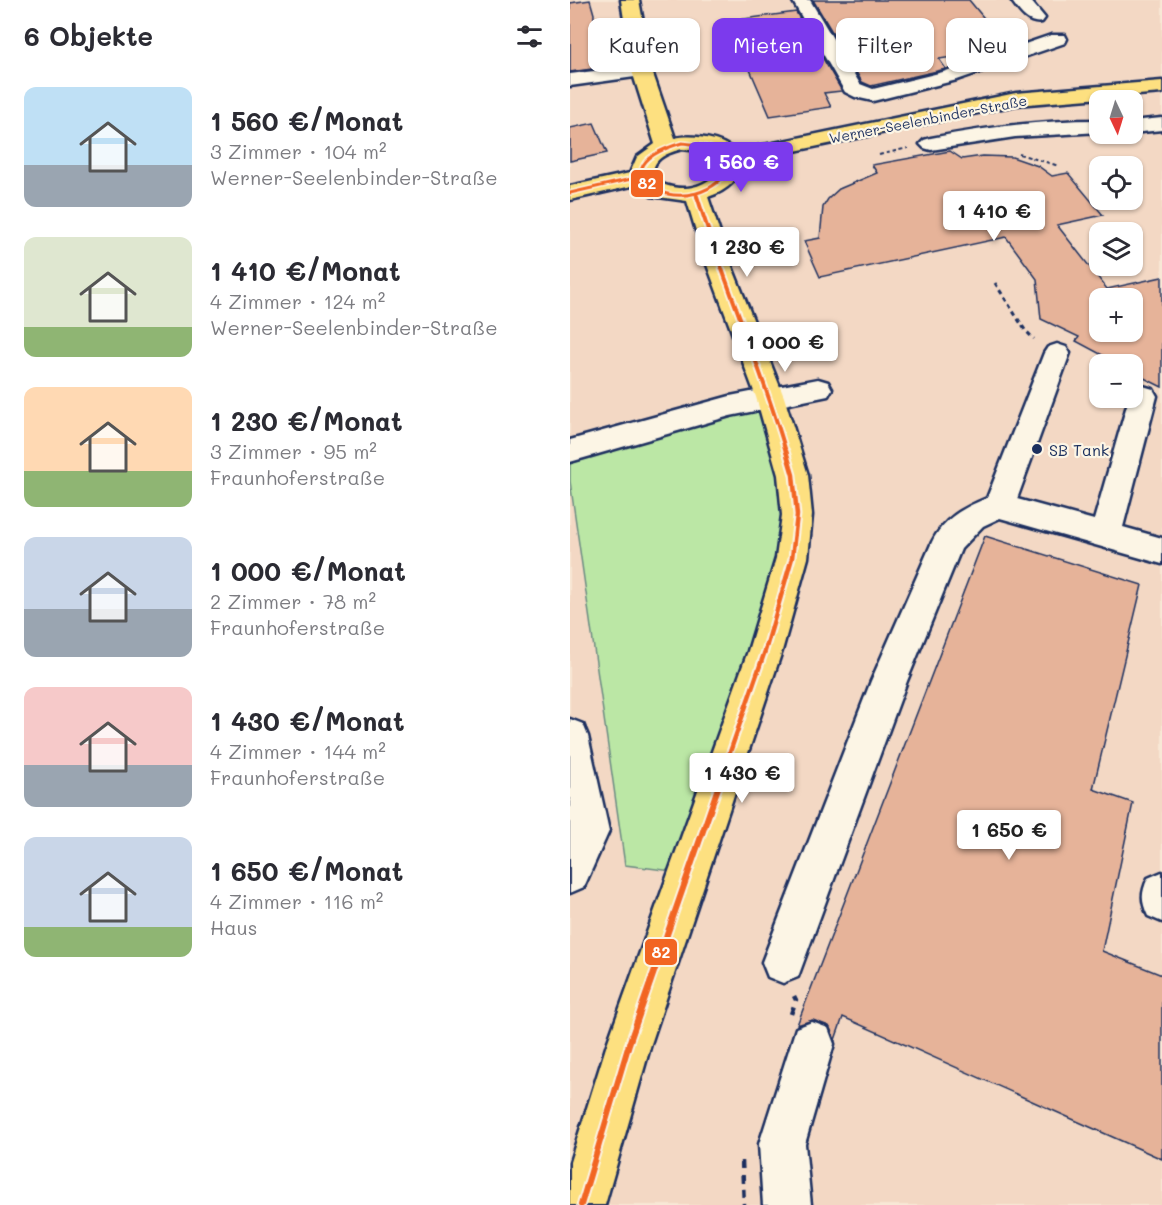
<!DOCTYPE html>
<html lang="de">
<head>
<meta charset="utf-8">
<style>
	:root { --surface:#fff; --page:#f7f7f7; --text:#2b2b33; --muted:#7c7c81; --accent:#7c3aed }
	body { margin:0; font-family:Mali,sans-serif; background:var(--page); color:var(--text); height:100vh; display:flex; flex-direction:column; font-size:22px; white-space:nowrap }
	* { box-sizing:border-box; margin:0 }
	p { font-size:20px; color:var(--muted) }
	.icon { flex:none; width:33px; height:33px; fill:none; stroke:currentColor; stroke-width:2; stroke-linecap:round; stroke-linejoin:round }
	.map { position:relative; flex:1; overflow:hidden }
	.details { display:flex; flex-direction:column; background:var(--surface); width:570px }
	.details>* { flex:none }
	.guide { position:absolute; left:18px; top:18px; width:483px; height:54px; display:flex; gap:12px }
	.needle { width:39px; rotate:176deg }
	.tools { position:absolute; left:519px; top:90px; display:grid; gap:12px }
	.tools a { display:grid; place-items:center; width:54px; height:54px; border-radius:12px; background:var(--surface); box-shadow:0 2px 4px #0004; font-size:30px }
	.price { position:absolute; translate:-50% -51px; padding:0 14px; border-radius:6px; background:#fff; color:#222; font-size:20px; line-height:39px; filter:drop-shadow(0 2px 3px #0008) }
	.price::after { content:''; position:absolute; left:50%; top:36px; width:18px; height:14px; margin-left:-9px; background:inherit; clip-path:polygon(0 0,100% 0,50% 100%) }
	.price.selected { background:var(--accent); color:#fff }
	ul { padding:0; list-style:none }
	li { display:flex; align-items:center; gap:18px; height:150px; padding:0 24px }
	li span { display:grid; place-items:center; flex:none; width:168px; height:120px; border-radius:12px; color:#555 }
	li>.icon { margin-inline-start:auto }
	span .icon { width:72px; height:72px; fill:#fffc; stroke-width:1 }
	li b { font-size:26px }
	h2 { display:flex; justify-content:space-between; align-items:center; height:72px; padding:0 24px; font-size:26px }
	.pill { padding:0 21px; border-radius:12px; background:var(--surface); box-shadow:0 2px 4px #0004; font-size:21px; line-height:54px }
	.pill.selected { background:var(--accent); color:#fff }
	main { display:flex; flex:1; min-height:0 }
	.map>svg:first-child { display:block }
</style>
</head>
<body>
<main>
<section class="details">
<h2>6 Objekte<svg class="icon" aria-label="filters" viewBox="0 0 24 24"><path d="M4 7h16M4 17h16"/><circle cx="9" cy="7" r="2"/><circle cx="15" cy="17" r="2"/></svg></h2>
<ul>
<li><span style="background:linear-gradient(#bfe0f5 65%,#9aa5b1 0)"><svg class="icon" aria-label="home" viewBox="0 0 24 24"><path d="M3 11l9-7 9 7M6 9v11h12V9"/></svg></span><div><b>1 560 €/Monat</b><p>3 Zimmer · 104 m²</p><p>Werner-Seelenbinder-Straße</p></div></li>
<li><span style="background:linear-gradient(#dfe7d0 75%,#8fb573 0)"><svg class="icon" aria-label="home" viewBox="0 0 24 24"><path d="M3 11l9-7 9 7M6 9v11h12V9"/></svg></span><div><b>1 410 €/Monat</b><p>4 Zimmer · 124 m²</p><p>Werner-Seelenbinder-Straße</p></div></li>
<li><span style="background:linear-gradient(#ffd9b3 70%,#8fb573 0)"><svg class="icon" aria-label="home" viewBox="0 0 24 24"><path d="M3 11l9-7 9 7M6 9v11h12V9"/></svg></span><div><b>1 230 €/Monat</b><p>3 Zimmer · 95 m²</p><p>Fraunhoferstraße</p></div></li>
<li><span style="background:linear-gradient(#c9d6e8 60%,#9aa5b1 0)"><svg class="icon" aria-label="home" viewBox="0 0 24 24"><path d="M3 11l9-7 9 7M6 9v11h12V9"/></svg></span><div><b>1 000 €/Monat</b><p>2 Zimmer · 78 m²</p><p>Fraunhoferstraße</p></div></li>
<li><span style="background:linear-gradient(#f6c9c9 65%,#9aa5b1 0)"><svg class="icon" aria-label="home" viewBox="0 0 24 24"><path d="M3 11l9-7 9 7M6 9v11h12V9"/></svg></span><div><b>1 430 €/Monat</b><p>4 Zimmer · 144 m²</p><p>Fraunhoferstraße</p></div></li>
<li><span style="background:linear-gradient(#c9d6e8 75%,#8fb573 0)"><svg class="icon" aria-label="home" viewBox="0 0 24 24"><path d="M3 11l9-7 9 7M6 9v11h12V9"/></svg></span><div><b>1 650 €/Monat</b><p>4 Zimmer · 116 m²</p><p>Haus</p></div></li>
</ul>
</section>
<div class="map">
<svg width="592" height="1205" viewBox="0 0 592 1205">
	<rect width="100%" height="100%" fill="#f8e8d6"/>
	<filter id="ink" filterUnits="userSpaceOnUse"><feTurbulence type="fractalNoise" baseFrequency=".0167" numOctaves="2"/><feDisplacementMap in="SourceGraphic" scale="12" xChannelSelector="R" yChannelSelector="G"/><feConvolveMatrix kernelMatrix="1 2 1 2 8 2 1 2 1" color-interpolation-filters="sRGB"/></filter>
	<g filter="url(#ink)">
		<!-- built -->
		<path fill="#f3d8c4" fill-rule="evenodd" d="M0 0H592V1205H0ZM530 100H562V134H530ZM530 166H562V200H530ZM530 232H562V266H530ZM530 298H562V332H530ZM530 364H562V398H530Z"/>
		<!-- green -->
		<path fill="#bbe7a5" stroke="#6b8b82" stroke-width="1.5" d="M200 397 227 515 118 873 55 865 0 481V451Z"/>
		<!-- building -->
		<g fill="#e6b399" stroke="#1b2f5e" stroke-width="1.5" fill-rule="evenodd">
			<path d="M20 0 24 14 22 69 0 72V3Z"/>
			<path d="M243 0H399L427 34 419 35 430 50 369 59 376 69 301 86 292 82Z"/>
			<path d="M226 12 272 91 254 93 261 107 200 116 159 21Z"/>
			<path d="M24 123 37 153 0 161V128Z"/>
			<path d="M380 151 392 159 413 156 442 157 468 166 482 176 498 173 533 215 487 225 537 289 592 277V387L562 372V364H549L506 341 509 337 471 319 467 279 436 237 250 277 234 241 250 238 253 207 258 199 269 189 307 173 302 165ZM530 298H562V332H530Z"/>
			<path d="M415 536 572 585 523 789 563 803 532 951 592 975V1159L273 1017 265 1040 259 1026 243 1020 227 1025Z"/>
		</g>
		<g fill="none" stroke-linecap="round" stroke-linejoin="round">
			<defs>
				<g id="minor">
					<path d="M222 0H240L290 84 303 89 373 72 481 35H495L497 39 495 43 387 80 303 101 285 97 275 92Z"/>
					<path d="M441 0H460L475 18 472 22C458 25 449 11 441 0Z"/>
					<path d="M72 65 79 67 82 71 79 75 0 86V74Z"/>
					<path d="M592 118V130L562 133V121Z"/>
					<path d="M530 120V132L445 137 361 150 354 148 350 144 354 140 361 138C417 127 473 120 530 120Z"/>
					<path d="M487 344 496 347 500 353 447 499 524 520 559 398H562L563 389 573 386 583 389 587 396 553 527 592 538V564L430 518 413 526 391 549 337 681 228 977 213 983 198 977 192 962 301 681 362 542C374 518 393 508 417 498L474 353 478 347Z"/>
					<path d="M248 379 258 382 262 389 258 396 160 416 0 462V440L160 396Z"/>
					<path d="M0 719 13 724 18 736 39 831 14 887 0 893Z"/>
					<path d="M592 872V922L578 916C571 901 571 893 578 878Z"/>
					<path d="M242 1022 258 1028 264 1044 235 1144 241 1205H193L189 1144 226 1028Z"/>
				</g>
				<path id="major" d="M51 0H69L82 71 105 138C122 134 152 138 165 151L446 93 592 81V93L446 105 172 162C169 181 156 191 138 197L157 254 214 397 238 475 242 515 238 558 212 651 81 1044 35 1205H0V1162L37 1044 178 651 206 558 212 515 208 475 186 397 133 254 117 201 81 196 66 185 0 200V186L60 173 67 157 85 144 62 71ZM112 149C126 151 143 149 151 163 143 190 105 195 84 179 79 160 96 153 112 149Z"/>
			</defs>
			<!-- minor casing -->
			<use href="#minor" stroke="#1b2f5e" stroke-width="5"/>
			<!-- major casing -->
			<use href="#major" stroke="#1b2f5e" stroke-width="5"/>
			<!-- path-far2 -->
			<g stroke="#1b2f5e" stroke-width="2" stroke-dasharray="4 3" stroke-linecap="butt">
				<path d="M449 154 489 166"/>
				<path d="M309 155 338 148"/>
			</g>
			<!-- path-far1 -->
			<path stroke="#1b2f5e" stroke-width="3" stroke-dasharray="4.5 4" stroke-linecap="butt" d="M425 283 455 330 464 339"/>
			<!-- path -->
			<g stroke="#1b2f5e" stroke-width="4.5" stroke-dasharray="8 6" stroke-linecap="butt">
				<path d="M221 1014 226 1000 224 996"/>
				<path d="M172 1161 174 1205"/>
			</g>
			<!-- minor -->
			<use href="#minor" fill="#fcf5e5" fill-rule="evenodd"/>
			<!-- major -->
			<use href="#major" fill="#fde080" fill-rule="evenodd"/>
			<defs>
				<g id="bus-1-far3">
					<path d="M112 143C132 145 149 146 162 163 129 232 9 173 112 143Z"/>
					<path d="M0 193 70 177"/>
					<path d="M126 194 127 198"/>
				</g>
				<path id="bus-1-far2" d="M127 196C154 283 191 365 216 452"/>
				<path id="bus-1-far1" d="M150 781 195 651 222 558 227 515 223 475 216 451"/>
				<path id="bus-1" d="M11 1205 59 1044 151 779"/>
			</defs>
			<!-- bus-1-far3 casing -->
			<use href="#bus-1-far3" stroke="#fcf5e5" stroke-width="6"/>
			<!-- bus-1-far2 casing -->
			<use href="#bus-1-far2" stroke="#fcf5e5" stroke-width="8"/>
			<!-- bus-1-far1 casing -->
			<use href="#bus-1-far1" stroke="#fcf5e5" stroke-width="9"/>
			<!-- bus-1 casing -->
			<use href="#bus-1" stroke="#fcf5e5" stroke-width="10"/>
			<!-- bus-1-far3 -->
			<use href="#bus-1-far3" stroke="#f26522" stroke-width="3"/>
			<!-- bus-1-far2 -->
			<use href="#bus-1-far2" stroke="#f26522" stroke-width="4"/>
			<!-- bus-1-far1 -->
			<use href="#bus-1-far1" stroke="#f26522" stroke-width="4.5"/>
			<!-- bus-1 -->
			<use href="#bus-1" stroke="#f26522" stroke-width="6"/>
		</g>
	</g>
	<!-- markers -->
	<circle fill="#1b2f5e" stroke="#fcf5e5" stroke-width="2" cx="467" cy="449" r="6"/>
	<g text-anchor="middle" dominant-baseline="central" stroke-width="4.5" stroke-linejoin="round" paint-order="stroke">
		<!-- far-street labels -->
		<g font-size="14" fill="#1b2f5e" stroke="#fcf5e5">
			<text transform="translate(358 119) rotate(-11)">Werner-Seelenbinder-Straße</text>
		</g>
		<!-- poi labels -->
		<g font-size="16" fill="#1b2f5e" stroke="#fcf5e5" text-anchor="start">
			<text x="479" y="449">SB Tank</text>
		</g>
	</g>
	<g stroke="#fcf5e5" stroke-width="2">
		<rect x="60" y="169" width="34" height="29" rx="6" fill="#f26522"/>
		<rect x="74" y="938" width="34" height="28" rx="6" fill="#f26522"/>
	</g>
	<g font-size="16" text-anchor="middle" font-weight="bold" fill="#fff">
		<text x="77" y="189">82</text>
		<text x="91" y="958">82</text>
	</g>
</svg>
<div class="tools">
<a><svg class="needle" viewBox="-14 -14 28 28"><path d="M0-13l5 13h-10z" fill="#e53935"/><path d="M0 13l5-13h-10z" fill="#7c7c81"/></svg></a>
<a><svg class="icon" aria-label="locate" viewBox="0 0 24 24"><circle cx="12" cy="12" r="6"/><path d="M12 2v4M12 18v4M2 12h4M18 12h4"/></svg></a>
<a><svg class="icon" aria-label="layers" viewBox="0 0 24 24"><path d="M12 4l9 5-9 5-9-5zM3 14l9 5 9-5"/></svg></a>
<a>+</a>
<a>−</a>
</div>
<b class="price selected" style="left:171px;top:193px">1 560 €</b>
<b class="price" style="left:424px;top:242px">1 410 €</b>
<b class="price" style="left:177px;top:278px">1 230 €</b>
<b class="price" style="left:215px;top:373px">1 000 €</b>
<b class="price" style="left:172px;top:804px">1 430 €</b>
<b class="price" style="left:439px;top:861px">1 650 €</b>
<div class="guide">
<a class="pill">Kaufen</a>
<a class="pill selected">Mieten</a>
<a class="pill">Filter</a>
<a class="pill">Neu</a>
</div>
</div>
</main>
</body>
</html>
